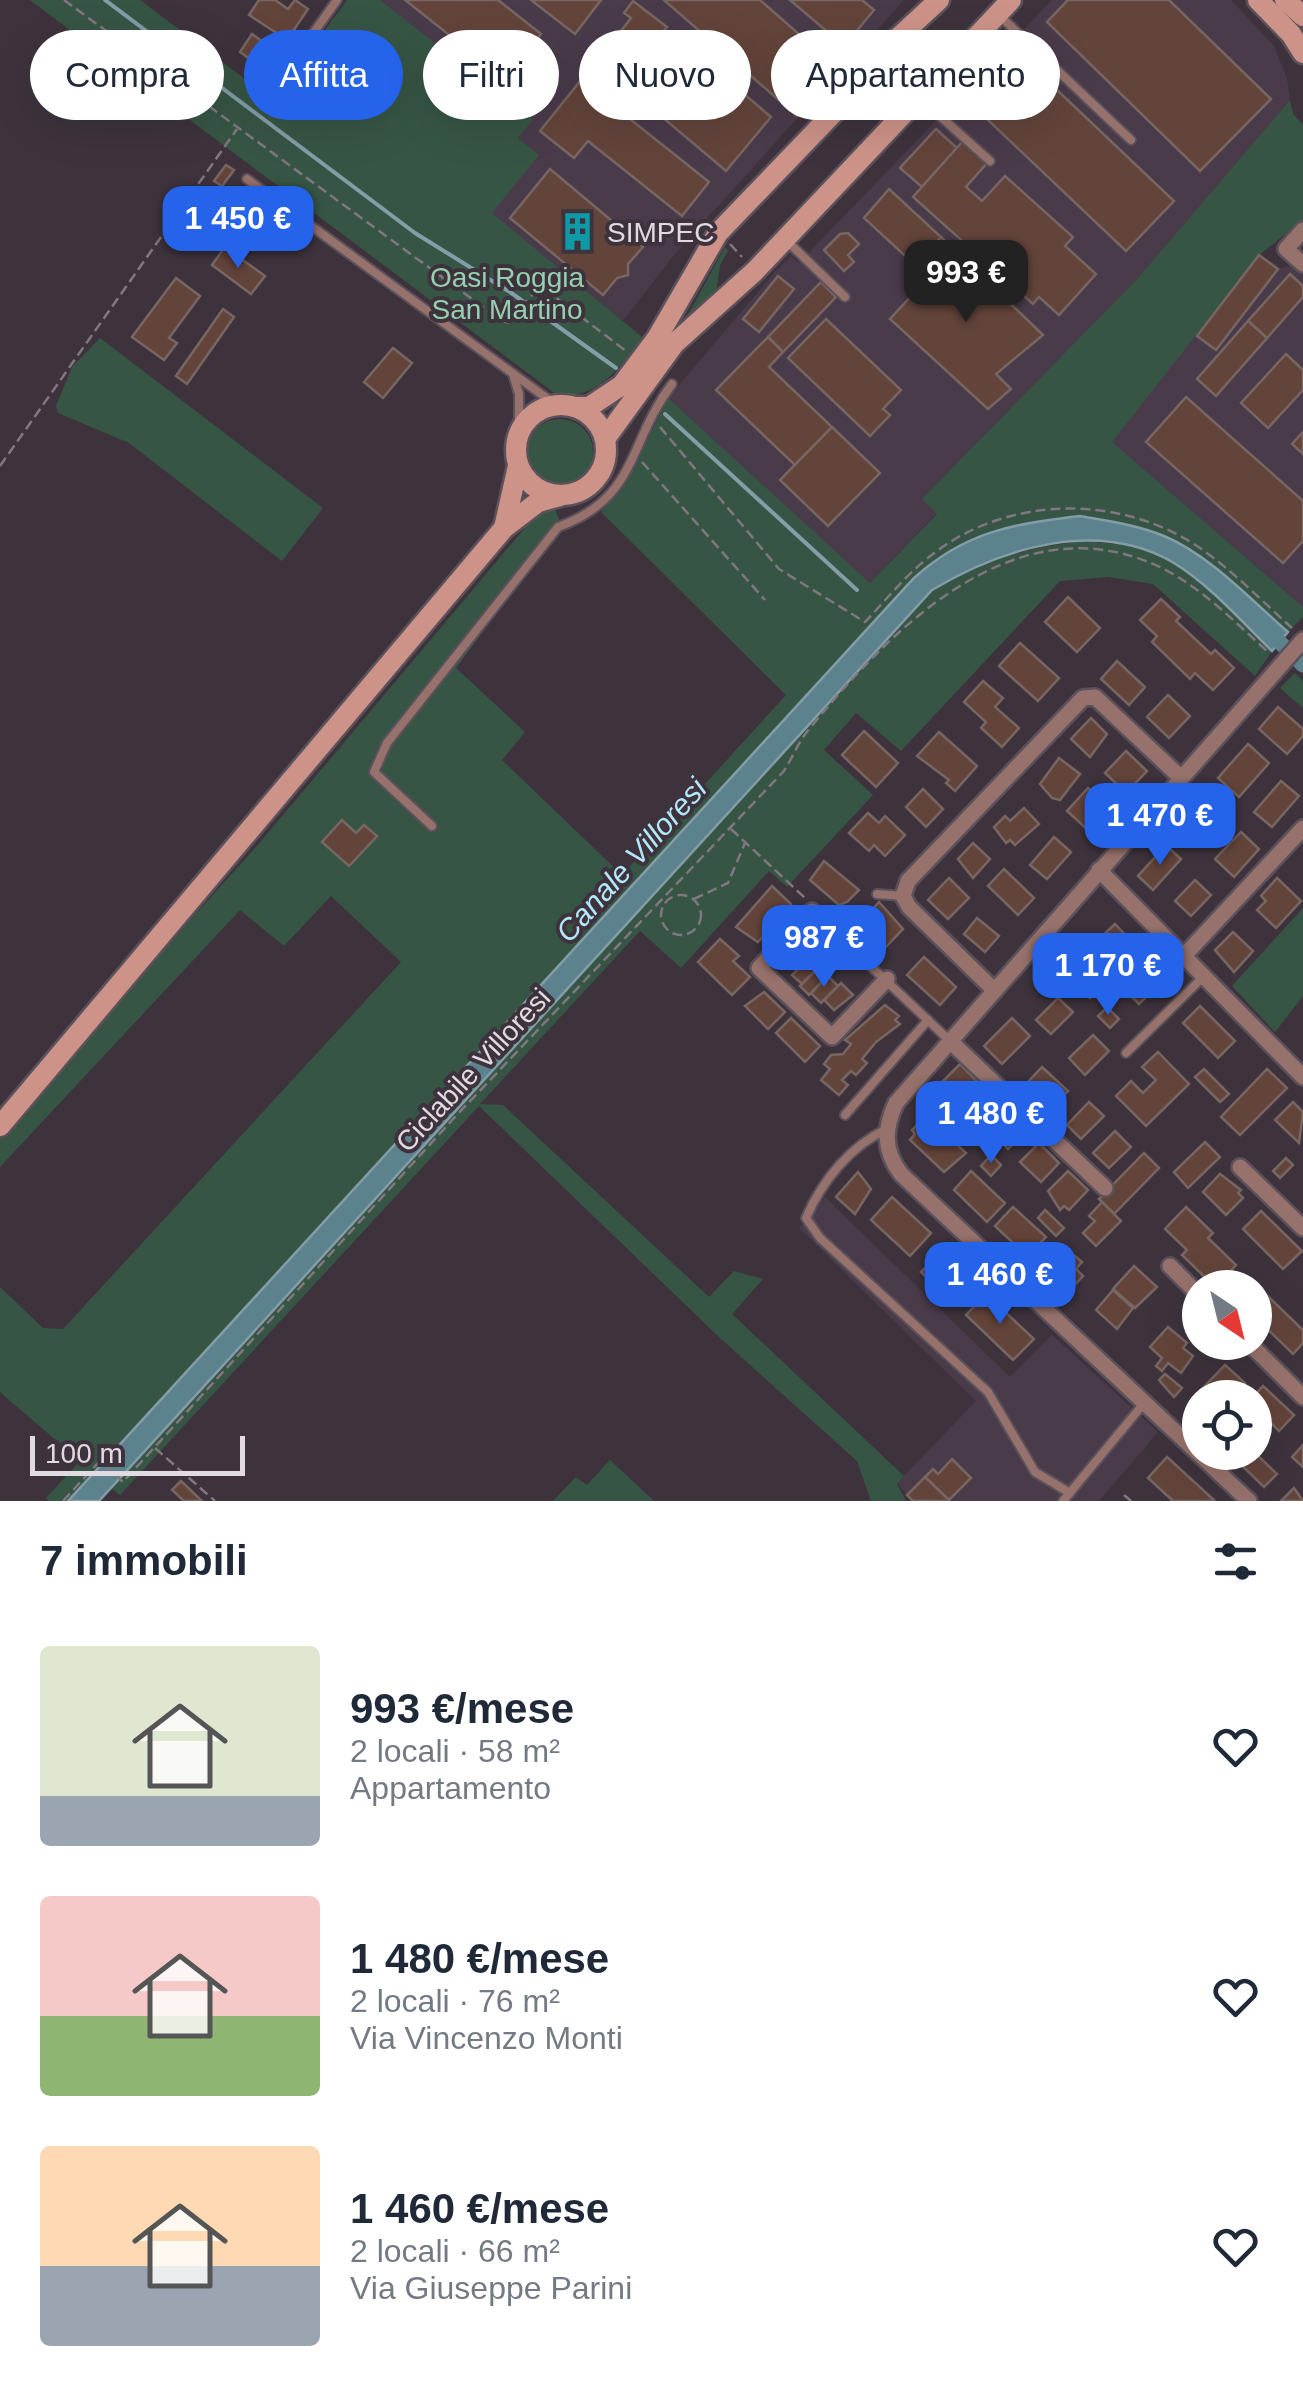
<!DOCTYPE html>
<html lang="it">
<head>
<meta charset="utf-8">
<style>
	:root { --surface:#fff; --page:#f2f2f3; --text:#1f2937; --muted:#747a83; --accent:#2563eb }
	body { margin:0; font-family:Arial,sans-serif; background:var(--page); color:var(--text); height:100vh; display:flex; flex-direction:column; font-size:38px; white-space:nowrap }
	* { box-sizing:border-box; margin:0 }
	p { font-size:32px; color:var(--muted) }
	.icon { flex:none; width:55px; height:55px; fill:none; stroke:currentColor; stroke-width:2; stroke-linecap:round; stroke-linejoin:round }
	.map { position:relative; height:1501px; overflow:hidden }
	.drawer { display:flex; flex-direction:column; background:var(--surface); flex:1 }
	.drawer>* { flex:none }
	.top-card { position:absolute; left:30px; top:30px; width:1245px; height:90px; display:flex; gap:20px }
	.needle { width:65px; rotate:145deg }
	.tools { position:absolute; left:1182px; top:1270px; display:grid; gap:20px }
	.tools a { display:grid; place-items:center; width:90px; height:90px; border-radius:50%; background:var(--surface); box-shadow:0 10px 40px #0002; font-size:50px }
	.scale { position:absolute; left:30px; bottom:25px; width:215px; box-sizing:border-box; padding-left:10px; border:5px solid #e1dbe1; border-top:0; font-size:28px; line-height:35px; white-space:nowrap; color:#e1dbe1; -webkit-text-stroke:8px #3e333d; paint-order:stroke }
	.price { position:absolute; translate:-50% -85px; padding:0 22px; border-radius:20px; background:var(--accent); color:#fff; font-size:32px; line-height:65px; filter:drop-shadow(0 2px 5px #0008) }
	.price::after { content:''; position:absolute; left:50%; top:60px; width:30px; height:22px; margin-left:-15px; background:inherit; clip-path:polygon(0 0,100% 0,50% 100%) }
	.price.on { background:#222; color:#fff }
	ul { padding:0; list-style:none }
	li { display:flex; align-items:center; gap:30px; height:250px; padding:0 40px }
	li span { display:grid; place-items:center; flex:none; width:280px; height:200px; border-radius:10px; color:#555 }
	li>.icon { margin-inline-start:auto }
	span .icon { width:120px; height:120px; fill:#fffc; stroke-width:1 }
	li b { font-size:42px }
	h2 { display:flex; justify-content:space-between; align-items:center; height:120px; padding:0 40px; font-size:42px }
	.chip { padding:0 35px; border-radius:45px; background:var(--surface); box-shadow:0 10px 40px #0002; font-size:35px; line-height:90px }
	.chip.on { background:var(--accent); color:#fff }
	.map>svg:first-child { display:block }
</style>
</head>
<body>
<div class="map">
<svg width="1303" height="1501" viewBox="0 0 1303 1501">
	<rect width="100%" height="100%" fill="#3e333d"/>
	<!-- built -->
	<g fill="#4a3b4a">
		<path d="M380 0H904L673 256 623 321 491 213 538 156 518 138 532 120Z"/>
		<path d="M1052 0H1231L1274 46 1287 79 1290 100 1137 279 922 499 937 513 869 584 668 398 775 272 791 256 799 263Z"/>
		<path d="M1259 255 1278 269 1292 265 1303 275V607L1111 442Z"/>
		<path d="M825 1197 1010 1377 1052 1335 1158 1432 1099 1501H913L897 1483 976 1401 799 1228Z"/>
	</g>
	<!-- green -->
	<g fill="#375545">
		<path d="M30 0H140L273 100 347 0H380L533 120 518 138 539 155 492 213 642 337C621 367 597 400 557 395Z"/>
		<path d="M1290 100 1293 114 1303 125V220L1259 255 1112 442 1303 607V617L1288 632C1164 524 1095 476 935 559L68 1501H49L46 1498 80 1461 0 1392V1287L43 1328 63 1329 401 962 331 896 284 946 240 910 0 1167V1131L256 847 540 510H555L561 523 558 530 456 668 525 732 502 760 622 875 786 695 601 512 630 475 668 398 870 583 937 514 922 499 1137 279Z"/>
		<path d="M725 247 728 251 720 265 716 293 663 347 690 311Z"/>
		<path d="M100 338 323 508 282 561 129 443 58 413 56 406 72 367Z"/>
		<circle cx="560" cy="452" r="33"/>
		<path d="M1085 541C1105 543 1129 544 1148 550 1197 566 1236 617 1272 651L1255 676 1153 584 1108 577 1060 581 901 751 856 713 824 750 873 795 787 887 769 871 681 968 640 931 480 1104 503 1105 709 1297 734 1271 763 1279 732 1314 904 1476 897 1484 906 1501H871L857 1461 719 1337 479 1106 120 1495 111 1488 932 590C982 560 1027 547 1085 541Z"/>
		<path d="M1295 673 1303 681V708L1280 688Z"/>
		<path d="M1303 908V996L1275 1032 1232 986Z"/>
		<path d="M610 1460 654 1501H553L576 1477 587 1485Z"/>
	</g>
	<!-- water -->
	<path fill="#5c828e" stroke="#849da7" stroke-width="2.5" d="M1080 516C1108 521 1137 525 1164 536 1211 556 1250 599 1288 632L1272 651C1241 621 1211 586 1174 563 1098 518 1002 548 932 590L99 1501H68L914 578C966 531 1013 524 1080 516Z"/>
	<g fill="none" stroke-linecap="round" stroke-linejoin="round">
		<!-- stream -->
		<g stroke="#849da7" stroke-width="4">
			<path d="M105 0 415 233 510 292 616 368"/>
			<path d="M665 414 857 590"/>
		</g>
		<!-- canal -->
		<path stroke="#5c828e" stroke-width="15" d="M1266 629 1303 665"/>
	</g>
	<!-- building -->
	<g fill="#63443b" stroke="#776662" stroke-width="2.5">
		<path d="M259 0H275L288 9 295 0 308 9 287 40 249 15Z"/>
		<path d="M405 0H498L541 34 505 79Z"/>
		<path d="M531 0H601L575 34Z"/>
		<path d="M664 0H760L800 35 798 72 819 91 797 116Z"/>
		<path d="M790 0H862L874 10 844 46Z"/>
		<path d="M1068 0H1169L1271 99 1200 171 1047 22Z"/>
		<path d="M633 1 667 27 656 40 649 35 629 60 610 45 631 18 624 13Z"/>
		<path d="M252 34 280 54 267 71 240 52Z"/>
		<path d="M1018 53 1174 201 1126 251 970 103Z"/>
		<path d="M673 63 694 81 709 64 771 117 726 171 642 100Z"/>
		<path d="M581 80 709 182 682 216 588 141 574 158 540 131Z"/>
		<path d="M936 129 957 148 922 187 900 168Z"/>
		<path d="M963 141 987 163 966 187 982 201 1005 176 1073 237 1065 246 1096 274 1059 315 1039 297 1033 304 913 197Z"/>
		<path d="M226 165 234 170 222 186 214 181Z"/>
		<path d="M550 169 643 247 628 264V275L617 278 603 295 510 218Z"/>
		<path d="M889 189 941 237 915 265 864 218Z"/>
		<path d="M848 233 859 244 848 255 854 262 844 271 824 250 840 234Z"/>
		<path d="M941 237 1043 335 996 374 1011 389 988 409 890 319 937 268 924 256Z"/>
		<path d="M225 247 265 276 251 294 212 265Z"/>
		<path d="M1259 255 1278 269 1216 350 1197 336Z"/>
		<path d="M1290 274 1303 286V297L1267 338 1248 321Z"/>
		<path d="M778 276 794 289 759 332 743 319Z"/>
		<path d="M176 278 200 296 169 338 177 343 164 360 132 337Z"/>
		<path d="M821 282 836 297 783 352 768 337Z"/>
		<path d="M223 309 234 317 187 384 176 376Z"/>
		<path d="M826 319 901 390 883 409 890 415 870 436 788 358Z"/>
		<path d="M1248 321 1267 338 1216 396 1197 379Z"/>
		<path d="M768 337 783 352 769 367 832 427 795 465 716 390Z"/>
		<path d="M393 348 412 363 383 398 364 382Z"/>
		<path d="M1286 354 1303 370V390L1268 428 1241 403Z"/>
		<path d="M1186 397 1303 501V541L1283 563 1146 442Z"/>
		<path d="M832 427 880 473 828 526 780 480Z"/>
		<path d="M1303 432V454L1292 444Z"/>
		<path d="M1068 597 1100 628 1077 652 1045 622Z"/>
		<path d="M1161 599 1180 617 1176 621 1211 654 1215 650 1234 668 1213 690 1195 673 1190 679 1152 642 1157 636 1140 620Z"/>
		<path d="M1020 643 1059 678 1038 701 999 666Z"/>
		<path d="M1117 661 1145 687 1129 705 1101 679Z"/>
		<path d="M983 681 1003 698 995 707 1019 728 1002 747 981 728 986 722 964 702Z"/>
		<path d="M1168 695 1190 716 1169 738 1147 717Z"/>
		<path d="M1278 707 1303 729V736L1287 754 1259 729Z"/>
		<path d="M1091 718 1107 734 1090 757 1071 739Z"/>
		<path d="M864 731 898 763 876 787 842 755Z"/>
		<path d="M939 732 977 766 955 791 946 783 949 780 917 756Z"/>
		<path d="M1248 744 1269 763 1239 797 1218 778Z"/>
		<path d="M1126 751 1147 771 1126 793 1105 773Z"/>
		<path d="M1059 758 1080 774 1060 800 1052 798 1040 784Z"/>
		<path d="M1281 781 1299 796 1272 827 1254 812Z"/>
		<path d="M1088 788 1111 809 1090 832 1067 811Z"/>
		<path d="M923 789 943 809 926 827 906 807Z"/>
		<path d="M1208 799 1225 814 1197 844 1180 829Z"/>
		<path d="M1024 808 1039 824 1015 845 1010 840 1006 843 994 827 1005 816 1010 821Z"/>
		<path d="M868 813 879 823 885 816 905 835 885 856 874 845 869 851 849 833Z"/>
		<path d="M342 820 356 833 364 825 377 836 349 866 322 842Z"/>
		<path d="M1241 832 1259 849 1234 877 1215 859Z"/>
		<path d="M1054 837 1071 852 1047 879 1030 865Z"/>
		<path d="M973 843 990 859 973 878 958 859Z"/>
		<path d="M1166 845 1181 859 1153 890 1138 876Z"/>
		<path d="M824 861 859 890 847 902 839 905 810 880Z"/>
		<path d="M1004 869 1034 898 1018 915 988 886Z"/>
		<path d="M949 878 969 898 948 919 928 900Z"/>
		<path d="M1277 878 1301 901 1276 928 1257 910 1266 901 1261 896Z"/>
		<path d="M1195 880 1211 895 1191 916 1175 901Z"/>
		<path d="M772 886 791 904 758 942 736 927Z"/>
		<path d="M879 902 903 929 884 949 860 923Z"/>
		<path d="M977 918 999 936 985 952 964 934Z"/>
		<path d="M1115 924 1134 944 1118 959 1099 939Z"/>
		<path d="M1233 932 1253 951 1234 972 1215 950Z"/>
		<path d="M720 939 739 956 733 961 750 977 732 995 698 962Z"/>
		<circle cx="797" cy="958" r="11"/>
		<path d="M924 957 956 987 940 1005 907 975Z"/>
		<path d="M809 958 818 968 802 984 792 975Z"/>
		<path d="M1097 958 1114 974 1090 998 1073 982Z"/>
		<path d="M1153 962 1167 977 1139 1004 1124 989Z"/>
		<path d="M817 969 826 978 809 995 800 986Z"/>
		<path d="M828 976 838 986 821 1003 811 993Z"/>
		<path d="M841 983 853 995 834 1010 824 1000Z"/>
		<path d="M764 992 785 1012 768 1029 745 1006Z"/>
		<path d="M1058 998 1073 1012 1051 1034 1036 1020Z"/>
		<path d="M885 1005 899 1016 895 1020 900 1024 876 1042 862 1059 867 1063 856 1075 851 1071 842 1080 848 1085 839 1095 821 1080 830 1069 824 1064 831 1055 843 1054 851 1044 845 1040Z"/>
		<path d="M1200 1006 1235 1041 1218 1058 1183 1023Z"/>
		<path d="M1107 1007 1119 1019 1110 1028 1098 1016Z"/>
		<path d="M791 1018 820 1046 805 1062 776 1033Z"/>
		<path d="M1012 1018 1030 1036 1002 1064 984 1046Z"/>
		<path d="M1093 1035 1109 1051 1085 1075 1069 1058Z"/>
		<path d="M1158 1052 1189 1084 1146 1126 1116 1096 1131 1081 1143 1093 1156 1080 1142 1067Z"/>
		<path d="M960 1064 992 1097 971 1117 940 1084Z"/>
		<path d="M1042 1067 1068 1091 1053 1106 1028 1082Z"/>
		<path d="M1204 1069 1229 1094 1220 1102 1195 1077Z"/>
		<path d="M1267 1069 1287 1088 1240 1135 1221 1117Z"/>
		<path d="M1089 1102 1104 1116 1081 1139 1067 1125Z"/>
		<path d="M1293 1102 1303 1112 1299 1143 1275 1120Z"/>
		<path d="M926 1116 966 1153 944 1172 910 1140 915 1134 912 1130Z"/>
		<path d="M1007 1116 1024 1133 1008 1149 991 1132Z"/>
		<path d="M1115 1131 1131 1147 1109 1168 1093 1153Z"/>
		<path d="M1205 1142 1220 1157 1188 1188 1174 1172Z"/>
		<path d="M1039 1143 1059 1163 1041 1182 1020 1162Z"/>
		<path d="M1144 1153 1159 1168 1114 1214 1099 1199Z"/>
		<path d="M991 1155 1001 1165 991 1176 981 1166Z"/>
		<path d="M1286 1158 1293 1165 1280 1178 1273 1171Z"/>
		<path d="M971 1171 1005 1203 987 1222 954 1190Z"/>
		<path d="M1068 1171 1088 1190 1069 1210 1064 1206 1060 1210 1048 1191Z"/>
		<path d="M858 1172 871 1189 855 1214 836 1197Z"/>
		<path d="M1220 1174 1241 1190 1238 1193 1243 1198 1226 1215 1203 1192Z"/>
		<path d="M892 1197 931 1233 910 1256 871 1220Z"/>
		<path d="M1102 1202 1121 1221 1096 1246 1083 1233 1095 1221 1089 1216Z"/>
		<path d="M1013 1207 1046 1237 1027 1256 995 1226Z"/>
		<path d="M1186 1207 1213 1233 1208 1238 1236 1265 1215 1287 1182 1255 1187 1250 1165 1229Z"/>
		<path d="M1045 1210 1064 1228 1056 1236 1038 1218Z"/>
		<path d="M1261 1211 1302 1251 1283 1269 1243 1229Z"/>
		<path d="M1064 1247 1082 1262 1076 1269 1083 1276 1069 1291 1044 1269Z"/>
		<path d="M944 1248 961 1264 938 1288 921 1272Z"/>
		<path d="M1134 1266 1157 1287 1135 1308 1113 1289Z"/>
		<path d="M1248 1277 1303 1330V1343L1293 1354 1255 1317V1288H1239Z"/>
		<path d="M1113 1290 1133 1308 1117 1329 1096 1310Z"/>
		<path d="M986 1294 1034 1339 1013 1360 966 1315Z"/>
		<path d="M1168 1327 1187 1343 1183 1348 1193 1356 1181 1373 1168 1363 1162 1371 1156 1366 1162 1358 1150 1347Z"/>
		<path d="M1225 1365 1245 1383 1232 1398H1209L1201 1390Z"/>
		<path d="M1165 1374 1182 1388 1174 1397 1159 1380Z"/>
		<path d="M1263 1386 1294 1415 1279 1431 1272 1424 1266 1430 1255 1419 1252 1398Z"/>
		<path d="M1303 1445V1467L1292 1457Z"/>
		<path d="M1228 1452H1254L1277 1474 1264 1487Z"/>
		<path d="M1167 1457 1214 1500 1213 1501H1173L1148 1478Z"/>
		<path d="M952 1459 971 1478 949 1500 925 1477 933 1469 938 1474Z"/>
		<path d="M925 1477 949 1500 948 1501H913L907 1495Z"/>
		<path d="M181 1481 202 1501H184L172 1490Z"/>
		<path d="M1294 1488 1303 1501H1281Z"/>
	</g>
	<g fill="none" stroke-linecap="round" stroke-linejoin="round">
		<defs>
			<g id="service">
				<path d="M1001 17 1131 140"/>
				<path d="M277 84 337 0"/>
				<path d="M922 100 990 161"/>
				<path d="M247 179 556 405"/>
				<path d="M788 242 845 297"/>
				<path d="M513 374 519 394V431"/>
				<path d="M432 826 374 772 387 743 558 527C638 498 627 444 672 384"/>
				<path d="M877 894 903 896"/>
				<path d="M812 911 950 1041"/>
				<path d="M1126 1053 1203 977"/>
				<path d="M845 1115 928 1020"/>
				<path d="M887 1129C850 1146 822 1181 806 1218L820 1238 988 1392 1035 1472 1070 1493"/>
				<path d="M1063 1501 1145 1402"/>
			</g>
			<g id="minor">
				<path d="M1303 230 1286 249 1303 264"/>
				<path d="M1099 870 1303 1077"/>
				<path d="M812 911 759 968 832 1037 887 979"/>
				<path d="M1183 957 1303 828"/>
				<path d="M994 990 909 907 903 896 908 881 1083 698 1095 697 1180 777"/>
				<path d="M950 1041 1105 1188"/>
				<path d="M1240 1167 1303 1228"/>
				<path d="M1170 1266 1200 1296"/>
				<path d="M1248 1342 1303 1397"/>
				<path d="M1249 1501 901 1174C883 1150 884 1129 896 1103L1303 640"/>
			</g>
			<g id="secondary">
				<path d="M1258 0 1291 34 1303 53"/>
				<path d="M1285 0 1303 16"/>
				<circle cx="561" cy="450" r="45"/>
				<path d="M575 407H589L622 385 657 338 718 233 841 105 888 47 939 0"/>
				<path d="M605 439 674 344 755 271 1011 0"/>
				<path d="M504 528 518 466"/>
				<path d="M0 1126 504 528 538 502 560 496"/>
			</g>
		</defs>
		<!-- service casing -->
		<use href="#service" stroke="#5b515b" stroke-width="12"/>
		<!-- minor casing -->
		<use href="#minor" stroke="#5b515b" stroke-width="20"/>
		<!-- secondary casing -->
		<use href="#secondary" stroke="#5b515b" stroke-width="25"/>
		<!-- path -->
		<g stroke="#80777f" stroke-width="2.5" stroke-dasharray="10 5" stroke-linecap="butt">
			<path d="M64 0 502 321 509 323 533 294 546 290 626 351"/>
			<path d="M730 244 742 257"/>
			<path d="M660 427 779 569 865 622C886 600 905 576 929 557 1006 495 1119 493 1200 548 1233 571 1262 601 1292 628"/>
			<path d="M642 462 765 600"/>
			<path d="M0 466 237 129"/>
			<path d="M731 829 805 898"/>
			<circle cx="681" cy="915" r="20"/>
			<path d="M694 899 728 883 745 843"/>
			<path d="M155 1448 215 1501"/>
			<path d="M1124 1495 1131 1501"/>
			<path d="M63 1501 100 1461 123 1482 454 1118 783 772C792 759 797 745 806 733 890 629 1017 498 1162 568 1203 589 1235 622 1269 653"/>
		</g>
		<!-- service -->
		<use href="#service" stroke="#97726c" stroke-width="8"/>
		<!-- minor -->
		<use href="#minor" stroke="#97726c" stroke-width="15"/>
		<!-- secondary -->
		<use href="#secondary" stroke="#cd9389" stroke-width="20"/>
	</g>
	<!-- icons -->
	<defs>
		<symbol id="building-bare" viewBox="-9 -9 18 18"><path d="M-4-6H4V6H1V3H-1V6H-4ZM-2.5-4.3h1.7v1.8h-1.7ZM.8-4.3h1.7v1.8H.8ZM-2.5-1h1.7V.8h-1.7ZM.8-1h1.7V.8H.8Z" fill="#0f9aa8" stroke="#3e333d" stroke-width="2.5" paint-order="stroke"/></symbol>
	</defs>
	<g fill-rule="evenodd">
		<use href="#building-bare" x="550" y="204" width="55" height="55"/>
	</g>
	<g text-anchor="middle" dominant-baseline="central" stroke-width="8" stroke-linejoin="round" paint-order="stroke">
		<!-- poi labels -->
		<g font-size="28" fill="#e1dbe1" stroke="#3e333d" text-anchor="start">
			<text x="607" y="232">SIMPEC</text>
		</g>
		<!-- park labels -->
		<g font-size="28" fill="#95d0b0" stroke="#3e333d">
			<text x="507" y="277">Oasi Roggia<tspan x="507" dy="32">San Martino</tspan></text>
		</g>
		<!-- street labels -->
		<g font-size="28" fill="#e1dbe1" stroke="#3e333d">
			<text transform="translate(473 1070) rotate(-47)">Ciclabile Villoresi</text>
		</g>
		<!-- water labels -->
		<g font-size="30" font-style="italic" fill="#b2e9fa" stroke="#3e333d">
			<text transform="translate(631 860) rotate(-48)">Canale Villoresi</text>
		</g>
	</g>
</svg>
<div class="tools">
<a><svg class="needle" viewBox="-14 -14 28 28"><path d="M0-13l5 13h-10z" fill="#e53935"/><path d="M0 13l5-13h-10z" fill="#747a83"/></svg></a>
<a><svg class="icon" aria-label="locate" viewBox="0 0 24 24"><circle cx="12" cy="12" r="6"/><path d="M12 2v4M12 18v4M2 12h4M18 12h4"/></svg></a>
</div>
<div class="scale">100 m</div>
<b class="price" style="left:238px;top:271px">1 450 €</b>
<b class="price on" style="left:966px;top:325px">993 €</b>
<b class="price" style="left:1160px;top:868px">1 470 €</b>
<b class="price" style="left:824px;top:990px">987 €</b>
<b class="price" style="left:1108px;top:1018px">1 170 €</b>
<b class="price" style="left:991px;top:1166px">1 480 €</b>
<b class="price" style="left:1000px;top:1327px">1 460 €</b>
<div class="top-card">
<a class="chip">Compra</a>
<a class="chip on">Affitta</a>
<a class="chip">Filtri</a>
<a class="chip">Nuovo</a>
<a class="chip">Appartamento</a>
</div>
</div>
<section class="drawer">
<h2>7 immobili<svg class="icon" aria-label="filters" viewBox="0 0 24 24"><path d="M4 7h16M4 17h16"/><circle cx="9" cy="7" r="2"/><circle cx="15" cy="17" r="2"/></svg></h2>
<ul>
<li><span style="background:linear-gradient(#dfe7d0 75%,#9aa5b1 0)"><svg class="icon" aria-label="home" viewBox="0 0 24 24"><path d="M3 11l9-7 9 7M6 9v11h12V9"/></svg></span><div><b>993 €/mese</b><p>2 locali · 58 m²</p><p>Appartamento</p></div><svg class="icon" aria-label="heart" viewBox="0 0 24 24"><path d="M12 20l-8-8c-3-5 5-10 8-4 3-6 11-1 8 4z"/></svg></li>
<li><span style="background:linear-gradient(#f6c9c9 60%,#8fb573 0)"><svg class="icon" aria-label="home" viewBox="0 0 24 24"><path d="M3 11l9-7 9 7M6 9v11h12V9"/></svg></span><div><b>1 480 €/mese</b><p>2 locali · 76 m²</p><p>Via Vincenzo Monti</p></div><svg class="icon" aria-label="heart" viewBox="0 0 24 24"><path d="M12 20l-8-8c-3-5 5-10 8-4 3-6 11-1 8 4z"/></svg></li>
<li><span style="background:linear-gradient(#ffd9b3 60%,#9aa5b1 0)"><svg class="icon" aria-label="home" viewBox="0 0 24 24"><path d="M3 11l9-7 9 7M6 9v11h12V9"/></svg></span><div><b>1 460 €/mese</b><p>2 locali · 66 m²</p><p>Via Giuseppe Parini</p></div><svg class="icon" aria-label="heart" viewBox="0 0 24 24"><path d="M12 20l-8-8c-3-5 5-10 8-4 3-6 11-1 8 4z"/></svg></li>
</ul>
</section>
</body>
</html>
